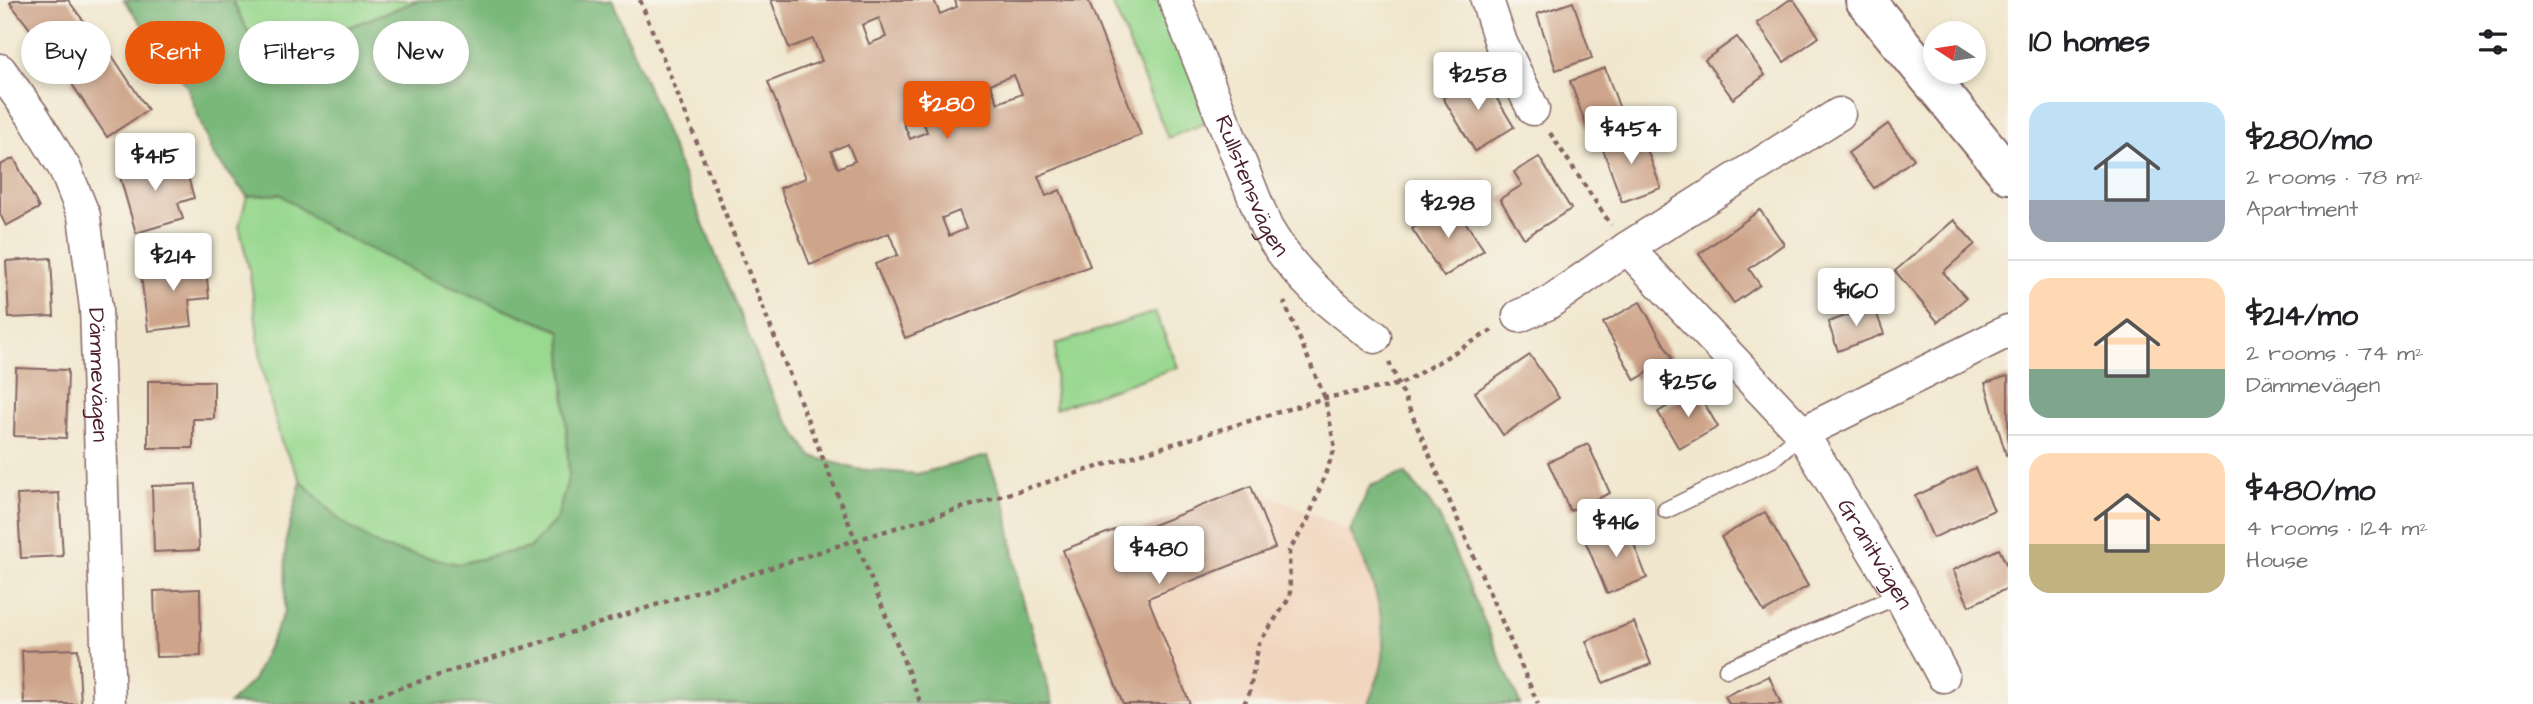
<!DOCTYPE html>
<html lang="en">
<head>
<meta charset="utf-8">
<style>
	:root { --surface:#fff; --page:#f2f2f2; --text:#202124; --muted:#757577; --line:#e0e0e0; --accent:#ea580c }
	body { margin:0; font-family:"Architects Daughter",sans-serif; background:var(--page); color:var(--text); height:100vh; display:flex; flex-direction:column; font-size:26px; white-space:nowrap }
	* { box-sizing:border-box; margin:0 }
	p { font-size:23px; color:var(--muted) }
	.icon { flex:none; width:38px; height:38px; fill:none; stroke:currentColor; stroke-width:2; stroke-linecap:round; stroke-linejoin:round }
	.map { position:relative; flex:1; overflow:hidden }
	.side { display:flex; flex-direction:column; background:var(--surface); width:525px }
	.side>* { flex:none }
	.hud { position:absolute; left:21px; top:21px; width:665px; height:63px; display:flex; gap:14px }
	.needle { width:46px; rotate:282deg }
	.controls { position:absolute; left:1923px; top:21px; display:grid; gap:14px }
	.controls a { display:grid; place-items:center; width:63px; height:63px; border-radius:50%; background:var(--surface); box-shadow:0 4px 10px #0003; font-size:35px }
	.price { position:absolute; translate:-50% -60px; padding:0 16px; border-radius:7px; background:#fff; color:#222; font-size:23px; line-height:46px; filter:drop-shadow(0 2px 4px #0008) }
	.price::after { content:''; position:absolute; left:50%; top:42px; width:21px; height:16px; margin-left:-10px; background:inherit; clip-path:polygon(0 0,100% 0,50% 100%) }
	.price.selected { background:var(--accent); color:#fff }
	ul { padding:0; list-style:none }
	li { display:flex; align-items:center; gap:21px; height:175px; padding:0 21px }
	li+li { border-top:2px solid var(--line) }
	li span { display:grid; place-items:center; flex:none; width:196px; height:140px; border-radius:21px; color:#555 }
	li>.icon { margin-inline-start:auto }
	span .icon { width:84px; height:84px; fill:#fffc; stroke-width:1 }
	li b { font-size:30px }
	h2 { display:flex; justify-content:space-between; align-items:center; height:84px; padding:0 21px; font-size:30px }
	.tag { padding:0 24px; border-radius:32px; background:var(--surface); box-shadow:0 4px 10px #0003; font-size:24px; line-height:63px }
	.tag.selected { background:var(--accent); color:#fff }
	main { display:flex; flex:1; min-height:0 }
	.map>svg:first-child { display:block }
</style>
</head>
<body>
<main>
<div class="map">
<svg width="2008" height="704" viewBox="0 0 2008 704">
	<rect width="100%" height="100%" fill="#f7f3e8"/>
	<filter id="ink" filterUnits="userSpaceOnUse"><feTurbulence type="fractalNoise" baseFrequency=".0143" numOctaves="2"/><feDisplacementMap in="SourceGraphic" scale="14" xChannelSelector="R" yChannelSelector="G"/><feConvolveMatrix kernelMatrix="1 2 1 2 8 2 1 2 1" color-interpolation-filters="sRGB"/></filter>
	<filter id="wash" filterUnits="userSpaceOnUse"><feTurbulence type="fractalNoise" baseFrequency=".00686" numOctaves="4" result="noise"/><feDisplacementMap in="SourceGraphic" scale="28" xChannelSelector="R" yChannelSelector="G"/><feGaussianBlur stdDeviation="1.57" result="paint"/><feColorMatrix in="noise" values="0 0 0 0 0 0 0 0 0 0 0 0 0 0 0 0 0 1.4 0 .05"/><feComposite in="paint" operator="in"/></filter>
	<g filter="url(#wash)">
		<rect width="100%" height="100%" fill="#f1e7ce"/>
		<!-- built -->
		<path fill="#f1d5bd" d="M1251 486 1350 531 1371 571 1380 617 1383 659 1368 704H1123L1063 550 1122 527 1126 536Z"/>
		<!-- green -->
		<g fill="#98d88f" stroke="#717c5d" stroke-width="2">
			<path d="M232 0H419L290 50 255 45Z"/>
			<path d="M1111 0H1161L1211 121 1168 138Z"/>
			<path d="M280 194C366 255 463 292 561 331L569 475 557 519 529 548 458 564 383 548 339 520 301 481 281 442 262 368 250 273 239 226 247 196Z"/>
			<path d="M1155 312 1178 367 1055 409 1056 344Z"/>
		</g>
		<!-- forest -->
		<g fill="#7ab87a" stroke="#626c52" stroke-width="2">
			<path d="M124 0H232L255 45 290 50 419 0H612L775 401 811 456 856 469 917 474 987 456 1006 506 1019 586 1053 704H229L253 680 285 611 286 540 301 481 339 520 383 548 458 564 529 548 557 519 569 475 561 331 419 274 326 227 280 194 247 196 212 153 187 86Z"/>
			<path d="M1405 473 1438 514 1520 704H1368C1373 690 1382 672 1383 657 1386 612 1370 570 1350 531L1370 486Z"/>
		</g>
		<g id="blocks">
			<!-- building -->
			<g fill="#cea48a" fill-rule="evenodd">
				<path d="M14 0H68L88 27 51 56 10 3Z"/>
				<path d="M771 0H934L940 14 957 7 955 0H1088L1141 135 1038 176 1046 196 1060 190 1090 266 905 338 875 264 898 255 889 233 810 265 780 188 806 178 768 82 822 61 813 39 789 48ZM879 18 886 37 869 44 862 25ZM1014 75 1022 94 998 103 990 84ZM921 115 927 132 910 139 903 122ZM848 144 855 161 838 168 831 151ZM959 211 966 229 949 236 942 218Z"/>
				<path d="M1789 0H1794L1819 37 1784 62 1757 23Z"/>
				<path d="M1573 2 1592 58 1556 70 1537 14Z"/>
				<path d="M1737 37 1765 75 1733 99 1705 60Z"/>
				<path d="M111 54 148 110 107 137 70 81Z"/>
				<path d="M1605 68 1625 123 1590 136 1570 81Z"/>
				<path d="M1482 74 1514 127 1475 151 1443 98Z"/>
				<path d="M1888 124 1914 159 1874 188 1848 153Z"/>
				<path d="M1640 130 1661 188 1622 202 1601 144Z"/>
				<path d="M164 157 168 170 185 166 194 198 178 203 183 219 136 233 118 170Z"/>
				<path d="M1539 157 1571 209 1524 238 1500 199 1522 185 1514 172Z"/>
				<path d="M14 158 39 208 6 226 0 214V165Z"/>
				<path d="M1452 202 1484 250 1444 277 1412 229Z"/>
				<path d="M1760 210 1784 244 1749 269 1760 285 1734 303 1699 254Z"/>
				<path d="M1954 220 1975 244 1943 272 1966 298 1938 322 1895 271Z"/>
				<path d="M51 258 54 316 9 318 6 261Z"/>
				<path d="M205 259 209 298 189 300 192 326 148 331 140 267Z"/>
				<path d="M1640 302 1672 358 1635 380 1603 323Z"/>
				<path d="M1874 306 1884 334 1838 351 1828 322Z"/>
				<path d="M1530 355 1559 398 1503 435 1475 392Z"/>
				<path d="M16 368 68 370 66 438 14 436Z"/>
				<path d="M2008 376V454L2006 455 1985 383Z"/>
				<path d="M148 381H214V419H193V448H148Z"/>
				<path d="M1696 389 1718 427 1679 449 1658 412Z"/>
				<path d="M1588 444 1610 493 1570 511 1548 462Z"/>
				<path d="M1975 468 1994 510 1933 538 1915 496Z"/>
				<path d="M196 484 199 550 154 552 152 486Z"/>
				<path d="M1251 486 1275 548 1148 598 1190 704H1123L1063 550 1122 527 1126 536Z"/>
				<path d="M59 493 63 556 21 558 17 495Z"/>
				<path d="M1765 512 1808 586 1764 612 1721 537Z"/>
				<path d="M1626 524 1647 578 1607 594 1585 540Z"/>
				<path d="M1999 549 2008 568V588L1969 606 1953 570Z"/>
				<path d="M200 589 201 656 156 657 154 591Z"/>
				<path d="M1634 622 1651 664 1603 683 1586 641Z"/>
				<path d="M78 649 81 704H24L22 651Z"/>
				<path d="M1769 676 1781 704H1729L1725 696Z"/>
			</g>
		</g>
	</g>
	<g filter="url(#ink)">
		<use href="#blocks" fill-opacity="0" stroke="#846564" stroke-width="2"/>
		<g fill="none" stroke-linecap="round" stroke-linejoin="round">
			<defs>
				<g id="lane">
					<path d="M1666 510 1772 459 1802 433"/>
					<path d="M1727 669 1900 595"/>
				</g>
				<g id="street">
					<path id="s1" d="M1175 0 1266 227C1295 277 1329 304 1375 337"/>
					<path d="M1487 0 1501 43 1533 109"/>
					<path id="s2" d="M0 70 33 116 65 169 84 216 96 308 109 704"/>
					<path id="s3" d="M1627 248 1802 433 1900 595 1943 676"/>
					<path d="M1519 316 1547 304 1627 248 1839 114"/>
					<path d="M1802 433 2008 331"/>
				</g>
				<path id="secondary" d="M1865 0 2008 174"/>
			</defs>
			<!-- lane casing -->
			<use href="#lane" stroke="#846564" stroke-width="19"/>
			<!-- street casing -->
			<use href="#street" stroke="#846564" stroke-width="35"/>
			<!-- secondary casing -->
			<use href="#secondary" stroke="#846564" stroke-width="42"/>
			<!-- path -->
			<g stroke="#846564" stroke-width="4.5" stroke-dasharray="5 5" stroke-linecap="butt">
				<path d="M640 0 921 704"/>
				<path d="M1550 133 1611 225"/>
				<path d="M1389 362 1538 704"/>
				<path d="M350 704 856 540 1325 398 1401 384 1494 329"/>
				<path d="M1244 704 1249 694 1259 643 1290 597 1289 551 1307 522 1335 448 1325 398 1284 302"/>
			</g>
			<!-- lane -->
			<use href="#lane" stroke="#fff" stroke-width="16"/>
			<!-- street -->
			<use href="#street" stroke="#fff" stroke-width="32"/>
			<!-- secondary -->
			<use href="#secondary" stroke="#fff" stroke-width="38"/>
		</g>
	</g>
	<g text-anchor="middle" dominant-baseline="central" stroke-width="7" stroke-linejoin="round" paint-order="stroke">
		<!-- street labels -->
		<g font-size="23" fill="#4a1f2b" stroke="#f7f3e8">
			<text stroke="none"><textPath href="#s1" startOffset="201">Rullstensvägen</textPath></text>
			<text stroke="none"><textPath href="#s2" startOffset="329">Dämmevägen</textPath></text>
			<text stroke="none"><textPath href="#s3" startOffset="396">Granitvägen</textPath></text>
		</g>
	</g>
</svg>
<div class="controls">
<a><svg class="needle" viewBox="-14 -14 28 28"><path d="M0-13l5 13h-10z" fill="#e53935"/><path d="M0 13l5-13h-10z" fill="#757577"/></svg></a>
</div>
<b class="price" style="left:1478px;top:112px">$258</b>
<b class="price selected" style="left:947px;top:141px">$280</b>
<b class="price" style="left:1631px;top:166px">$454</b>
<b class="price" style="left:155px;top:193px">$415</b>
<b class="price" style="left:1448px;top:240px">$298</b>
<b class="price" style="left:173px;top:293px">$214</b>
<b class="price" style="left:1856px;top:328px">$160</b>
<b class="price" style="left:1688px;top:419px">$256</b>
<b class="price" style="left:1616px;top:559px">$416</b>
<b class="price" style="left:1159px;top:586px">$480</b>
<div class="hud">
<a class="tag">Buy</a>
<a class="tag selected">Rent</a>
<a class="tag">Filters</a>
<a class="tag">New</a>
</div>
</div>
<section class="side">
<h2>10 homes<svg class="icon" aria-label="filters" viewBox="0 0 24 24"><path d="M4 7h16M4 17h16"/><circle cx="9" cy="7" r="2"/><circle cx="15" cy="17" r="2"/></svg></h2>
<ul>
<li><span style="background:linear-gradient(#bfe0f5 70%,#9aa5b1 0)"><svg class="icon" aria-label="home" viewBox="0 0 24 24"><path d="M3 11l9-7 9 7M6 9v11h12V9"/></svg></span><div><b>$280/mo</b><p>2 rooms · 78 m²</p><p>Apartment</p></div></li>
<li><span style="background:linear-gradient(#ffd9b3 65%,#7fa58c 0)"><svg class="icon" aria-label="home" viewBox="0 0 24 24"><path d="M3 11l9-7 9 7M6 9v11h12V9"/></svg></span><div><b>$214/mo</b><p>2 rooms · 74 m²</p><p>Dämmevägen</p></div></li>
<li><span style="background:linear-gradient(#ffd9b3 65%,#c2b280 0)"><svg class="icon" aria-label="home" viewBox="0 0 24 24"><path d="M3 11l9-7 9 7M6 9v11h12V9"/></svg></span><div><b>$480/mo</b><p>4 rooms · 124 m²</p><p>House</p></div></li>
</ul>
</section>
</main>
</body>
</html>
